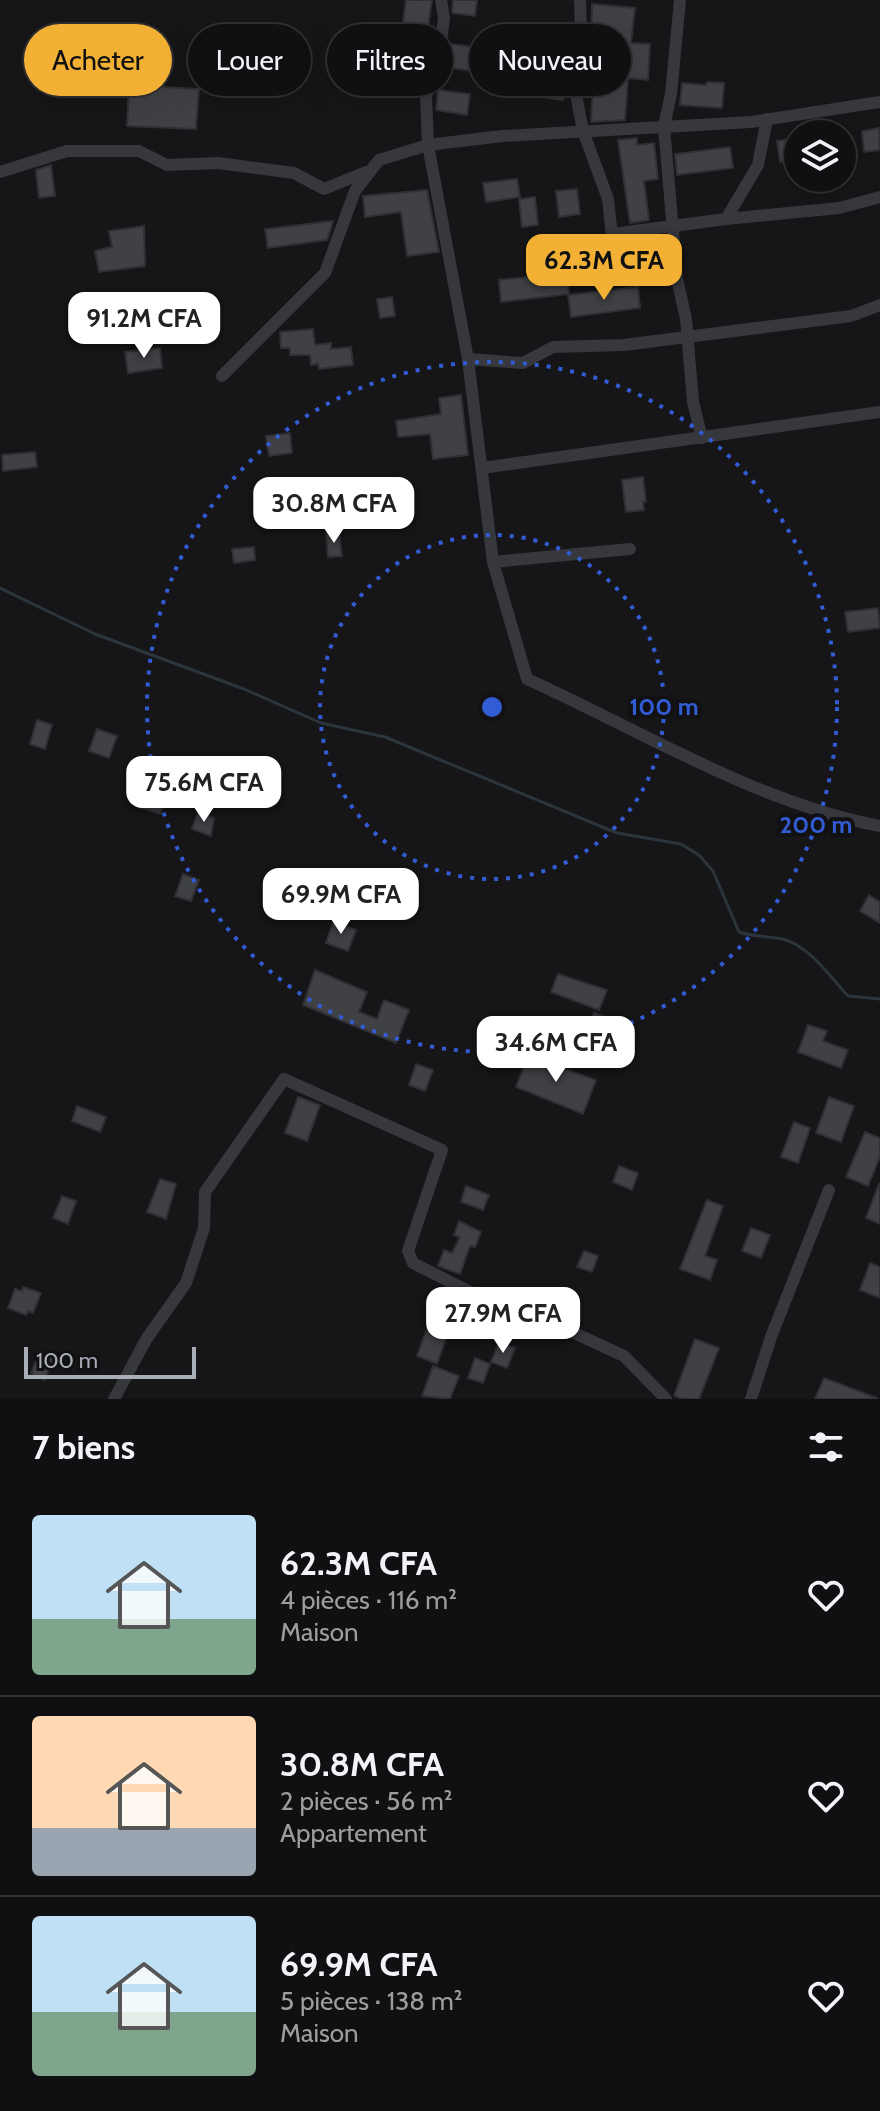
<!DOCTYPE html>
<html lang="fr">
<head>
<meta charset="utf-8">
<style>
	:root { --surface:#101012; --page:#1e1e20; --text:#f1f3f6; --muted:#9c9d9f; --line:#303032; --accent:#f2b134 }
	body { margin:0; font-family:Cabin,sans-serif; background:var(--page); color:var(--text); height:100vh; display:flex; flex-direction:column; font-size:30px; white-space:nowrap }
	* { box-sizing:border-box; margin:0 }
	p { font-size:26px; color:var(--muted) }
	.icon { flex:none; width:44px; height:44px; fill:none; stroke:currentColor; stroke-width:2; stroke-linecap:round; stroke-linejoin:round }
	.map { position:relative; height:1399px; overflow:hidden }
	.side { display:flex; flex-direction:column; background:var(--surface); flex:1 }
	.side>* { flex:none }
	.hud { position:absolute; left:24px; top:24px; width:832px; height:72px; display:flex; gap:16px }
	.fabs { position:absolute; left:784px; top:120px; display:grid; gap:16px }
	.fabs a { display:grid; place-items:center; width:72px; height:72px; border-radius:50%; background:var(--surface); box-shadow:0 8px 32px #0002,0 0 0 2px var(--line); font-size:40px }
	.scale { position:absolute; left:24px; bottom:20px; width:172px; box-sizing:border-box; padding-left:8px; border:4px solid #a8adb8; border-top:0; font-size:22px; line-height:28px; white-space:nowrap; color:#a8adb8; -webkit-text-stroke:6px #111113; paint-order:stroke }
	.price { position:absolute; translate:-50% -68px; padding:0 18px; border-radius:16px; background:#fff; color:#222; font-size:26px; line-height:52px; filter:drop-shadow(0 2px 4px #0008) }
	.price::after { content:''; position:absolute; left:50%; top:48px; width:24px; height:18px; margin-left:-12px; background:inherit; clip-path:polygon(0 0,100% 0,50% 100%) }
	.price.active { background:var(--accent); color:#111 }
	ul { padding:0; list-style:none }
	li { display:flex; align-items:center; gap:24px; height:200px; padding:0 32px }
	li+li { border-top:2px solid var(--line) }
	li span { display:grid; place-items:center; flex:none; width:224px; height:160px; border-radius:8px; color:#555 }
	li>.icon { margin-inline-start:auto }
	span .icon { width:96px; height:96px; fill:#fffc; stroke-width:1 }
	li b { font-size:34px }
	h2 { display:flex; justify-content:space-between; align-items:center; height:96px; padding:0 32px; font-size:34px }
	.pill { padding:0 28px; border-radius:36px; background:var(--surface); box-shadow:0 8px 32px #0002,0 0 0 2px var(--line); font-size:28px; line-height:72px }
	.pill.active { background:var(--accent); color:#111 }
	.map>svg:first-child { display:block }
</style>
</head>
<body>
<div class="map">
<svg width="880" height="1399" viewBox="0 0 880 1399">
	<rect width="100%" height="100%" fill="#161618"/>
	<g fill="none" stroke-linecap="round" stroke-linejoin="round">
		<!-- stream -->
		<path stroke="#2c353c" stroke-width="3" d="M0 588 95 634 244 689 321 723 385 737 617 833 681 844 699 855 713 871 739 932C754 937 767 936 782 939 809 945 830 977 848 996L880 999"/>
	</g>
	<!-- building -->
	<g fill="#404145" stroke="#303034" stroke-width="2">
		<path d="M406 0H432L425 47 400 44Z"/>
		<path d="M453 0H477L475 16 452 13Z"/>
		<path d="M592 4 635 8 631 43 650 44 648 80 628 78 625 120 591 122 595 39H591Z"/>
		<path d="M450 44 475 47 472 71 445 67Z"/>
		<path d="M494 63 515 64 514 79 493 78Z"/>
		<path d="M544 80 565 83 563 100 542 97Z"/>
		<path d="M707 82 724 83 722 108 680 105 682 83 706 85Z"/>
		<path d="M129 85 199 89 196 129 127 126Z"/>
		<path d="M438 90 470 94 467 115 436 110Z"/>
		<path d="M879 128 880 150 864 152 862 131Z"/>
		<path d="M637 138V145L654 143 658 179 644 181 649 220 630 223 618 140Z"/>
		<path d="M798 138V160L780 162 777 141Z"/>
		<path d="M730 147 733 168 677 175 675 154Z"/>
		<path d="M51 165 55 196 39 198 36 170Z"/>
		<path d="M517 179 520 197 486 202 483 183Z"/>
		<path d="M577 189 580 214 559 217 556 191Z"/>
		<path d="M427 190 439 252 407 256 401 212 365 217 363 196Z"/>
		<path d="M535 197 538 225 522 227 519 199Z"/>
		<path d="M333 221 327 240 268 248 265 229Z"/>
		<path d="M144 226 145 266 99 272 95 251 112 247 109 231Z"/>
		<path d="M650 240 653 266 636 268 633 243Z"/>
		<path d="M566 273 569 294 501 302 499 280Z"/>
		<path d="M638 287 640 308 571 317 568 295Z"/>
		<path d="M392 297 395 316 380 318 377 299Z"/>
		<path d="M313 329 315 345 331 343V349L351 347 353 365 319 369 318 364 311 365 310 355H290V348H281L280 332Z"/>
		<path d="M160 348 162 368 128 373 125 352Z"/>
		<path d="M461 395 468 455 433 459 430 434 398 437 396 421 441 414 439 398Z"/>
		<path d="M290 433 292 453 269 456 266 436Z"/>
		<path d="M35 452 37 467 3 471 2 455Z"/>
		<path d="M643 477 646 502H643L644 510 626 512 622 480Z"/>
		<path d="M339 533 342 556 328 557 326 534Z"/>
		<path d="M254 547 255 560 234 563 232 549Z"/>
		<path d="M878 608 880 628 848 632 845 612Z"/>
		<path d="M37 720 52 725 45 749 30 744Z"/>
		<path d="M97 729 117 736 109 758 89 751Z"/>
		<path d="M150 793 166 799 160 814 141 808Z"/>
		<path d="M198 812 214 818 211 836 192 829Z"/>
		<path d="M183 874 199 880 191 901 175 896Z"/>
		<path d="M869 895 880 902V923L860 911Z"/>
		<path d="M333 922 356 930 348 951 326 943Z"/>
		<path d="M315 970 367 992 359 1012 377 1019 384 1000 409 1010 396 1043 303 1005Z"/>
		<path d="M558 974 607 990 599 1010 551 992Z"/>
		<path d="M594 1013 617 1021 606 1050 583 1041Z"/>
		<path d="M808 1025 827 1031 823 1041 848 1050 841 1068 798 1052Z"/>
		<path d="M528 1056 596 1080 583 1114 516 1087Z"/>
		<path d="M416 1064 433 1070 425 1091 409 1085Z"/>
		<path d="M298 1097 320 1105 307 1141 285 1133Z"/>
		<path d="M829 1097 854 1106 841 1142 816 1133Z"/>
		<path d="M77 1106 106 1117 100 1132 72 1121Z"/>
		<path d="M794 1122 810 1128 798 1163 781 1157Z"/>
		<path d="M865 1132 880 1138V1157L868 1186 846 1177Z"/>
		<path d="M619 1166 638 1173 632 1190 613 1182Z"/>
		<path d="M160 1179 176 1184 166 1219 147 1212Z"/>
		<path d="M879 1184H880V1224L866 1218Z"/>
		<path d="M466 1186 489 1195 483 1210 461 1202Z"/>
		<path d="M62 1196 76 1201 68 1224 53 1218Z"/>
		<path d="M707 1200 723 1206 705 1256 717 1260 710 1280 680 1269Z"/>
		<path d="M459 1221 481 1232 475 1247 470 1246 460 1274 438 1266 444 1250 452 1253 460 1237 454 1235Z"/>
		<path d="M751 1228 770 1235 761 1258 742 1251Z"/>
		<path d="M584 1251 598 1256 592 1272 577 1267Z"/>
		<path d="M870 1263 880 1267V1298L860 1290Z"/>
		<path d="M23 1287 41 1293 33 1313 28 1311 26 1315 8 1308 15 1289 22 1291Z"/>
		<path d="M429 1323 449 1330 437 1364 417 1356Z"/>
		<path d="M695 1339 719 1348 699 1399H683L674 1396Z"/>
		<path d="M499 1342 515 1348 507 1368 491 1362Z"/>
		<path d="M39 1352 53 1357 45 1380 31 1374Z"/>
		<path d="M475 1358 490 1364 483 1383 468 1378Z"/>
		<path d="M433 1366 459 1376 450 1399 422 1396Z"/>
		<path d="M824 1378 877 1398V1399H815Z"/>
	</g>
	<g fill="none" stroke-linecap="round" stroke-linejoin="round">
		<!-- minor -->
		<g stroke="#37383d" stroke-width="12">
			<path d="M441 0 444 18 439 56 426 96 428 145 468 359 493 562 527 679C642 731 755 802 880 826"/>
			<path d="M580 0 581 32 575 54V89L583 131 608 199 614 256"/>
			<path d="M680 0 671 94 664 126 677 279 686 319 693 402 702 438"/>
			<path d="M0 172 67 151H139L167 165 218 163 294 173 324 189 366 172"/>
			<path d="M726 219 839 208 880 197"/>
			<path d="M612 234 726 219 758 165 767 119"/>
			<path d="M468 359 523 363 553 347 624 345 851 316 880 305"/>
			<path d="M222 376 325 273 355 191 379 160 428 145 502 136 751 122 880 102"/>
			<path d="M482 468 880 412"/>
			<path d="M493 562 630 549"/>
			<path d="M114 1399 147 1338 186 1283 204 1228 205 1192 284 1079 442 1150 408 1251 413 1263 480 1297 518 1307 624 1356 666 1399"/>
			<path d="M751 1399 771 1337 829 1190"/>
		</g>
	</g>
	<!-- distance rings -->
	<g fill="none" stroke="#325cd3" stroke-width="4" stroke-dasharray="4 8">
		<circle cx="492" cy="707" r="172"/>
		<circle cx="492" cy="707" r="345"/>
	</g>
	<circle cx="492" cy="707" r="12" fill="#325cd3" stroke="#111113" stroke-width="4"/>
	<g font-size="24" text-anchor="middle" font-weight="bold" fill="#325cd3" stroke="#111113" stroke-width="8" stroke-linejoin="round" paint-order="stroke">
		<text x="664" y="715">100 m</text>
		<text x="816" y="833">200 m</text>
	</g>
</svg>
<div class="fabs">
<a><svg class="icon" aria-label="layers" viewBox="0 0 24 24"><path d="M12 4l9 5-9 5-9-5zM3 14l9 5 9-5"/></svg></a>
</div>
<div class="scale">100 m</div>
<b class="price active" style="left:604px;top:302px">62.3M CFA</b>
<b class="price" style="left:144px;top:360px">91.2M CFA</b>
<b class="price" style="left:334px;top:545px">30.8M CFA</b>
<b class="price" style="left:204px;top:824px">75.6M CFA</b>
<b class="price" style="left:341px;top:936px">69.9M CFA</b>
<b class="price" style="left:556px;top:1084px">34.6M CFA</b>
<b class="price" style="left:503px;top:1355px">27.9M CFA</b>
<div class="hud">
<a class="pill active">Acheter</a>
<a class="pill">Louer</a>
<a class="pill">Filtres</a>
<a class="pill">Nouveau</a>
</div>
</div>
<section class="side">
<h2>7 biens<svg class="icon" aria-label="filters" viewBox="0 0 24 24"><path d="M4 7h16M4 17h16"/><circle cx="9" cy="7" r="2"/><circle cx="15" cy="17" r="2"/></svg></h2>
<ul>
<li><span style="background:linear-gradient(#bfe0f5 65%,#7fa58c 0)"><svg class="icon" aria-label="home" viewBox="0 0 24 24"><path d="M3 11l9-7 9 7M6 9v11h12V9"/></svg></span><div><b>62.3M CFA</b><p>4 pièces · 116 m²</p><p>Maison</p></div><svg class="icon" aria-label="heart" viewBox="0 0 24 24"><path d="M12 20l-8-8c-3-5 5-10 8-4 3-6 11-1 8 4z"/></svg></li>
<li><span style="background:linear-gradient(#ffd9b3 70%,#9aa5b1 0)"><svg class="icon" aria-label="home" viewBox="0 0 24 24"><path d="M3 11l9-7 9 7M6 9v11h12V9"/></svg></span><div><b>30.8M CFA</b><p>2 pièces · 56 m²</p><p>Appartement</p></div><svg class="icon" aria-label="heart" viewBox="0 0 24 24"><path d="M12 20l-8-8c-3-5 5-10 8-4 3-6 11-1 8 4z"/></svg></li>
<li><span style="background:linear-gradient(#bfe0f5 60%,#7fa58c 0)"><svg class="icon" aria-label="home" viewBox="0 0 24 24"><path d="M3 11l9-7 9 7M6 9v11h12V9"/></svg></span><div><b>69.9M CFA</b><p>5 pièces · 138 m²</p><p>Maison</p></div><svg class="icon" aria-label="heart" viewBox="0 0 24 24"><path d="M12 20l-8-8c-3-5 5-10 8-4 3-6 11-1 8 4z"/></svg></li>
</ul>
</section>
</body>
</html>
